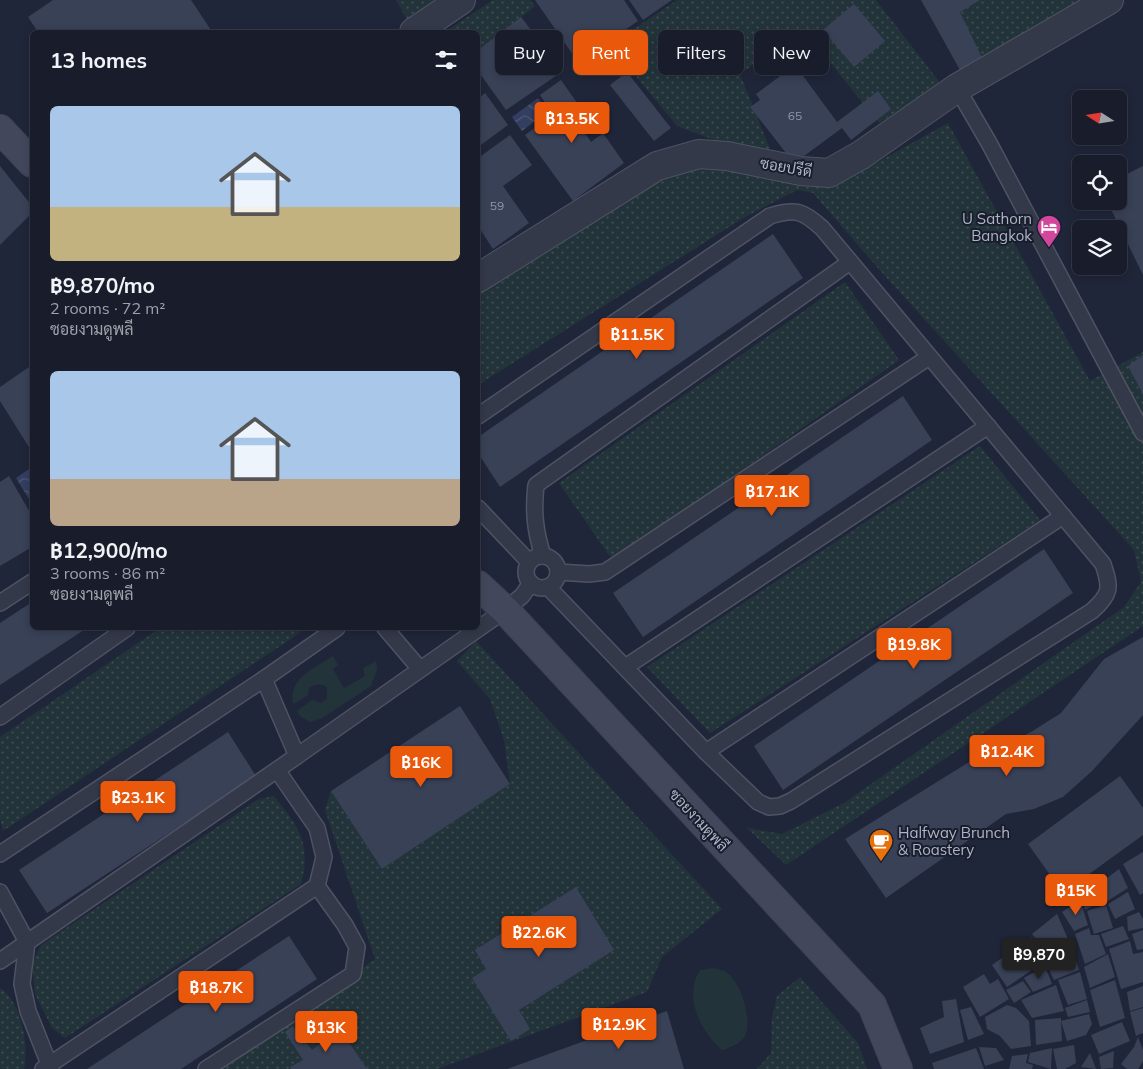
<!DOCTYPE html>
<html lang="en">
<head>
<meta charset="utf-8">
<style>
	:root { --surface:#181c2b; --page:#212533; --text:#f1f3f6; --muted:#9fa1a9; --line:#363a47; --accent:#ea580c }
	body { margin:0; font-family:Mulish,Sarabun,sans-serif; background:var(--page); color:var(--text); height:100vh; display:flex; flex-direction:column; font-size:19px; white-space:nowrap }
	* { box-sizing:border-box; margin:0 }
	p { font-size:16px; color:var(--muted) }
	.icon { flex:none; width:28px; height:28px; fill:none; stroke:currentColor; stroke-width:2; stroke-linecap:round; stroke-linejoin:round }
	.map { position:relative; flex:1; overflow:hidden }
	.sheet { position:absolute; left:30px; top:30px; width:450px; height:600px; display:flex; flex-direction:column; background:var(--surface); border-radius:8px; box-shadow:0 2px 8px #0003,0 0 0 1px var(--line) }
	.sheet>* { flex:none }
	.guide { position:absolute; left:495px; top:30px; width:475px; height:45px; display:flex; gap:10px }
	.needle { width:32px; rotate:282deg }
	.fabs { position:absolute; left:1072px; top:90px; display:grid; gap:10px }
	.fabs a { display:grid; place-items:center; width:55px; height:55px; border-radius:8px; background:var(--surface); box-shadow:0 2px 8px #0003,0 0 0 1px var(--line); font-size:25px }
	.price { position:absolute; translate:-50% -42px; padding:0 11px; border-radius:5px; background:var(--accent); color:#fff; font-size:16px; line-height:32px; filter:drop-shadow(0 1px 2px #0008) }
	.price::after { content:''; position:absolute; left:50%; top:30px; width:15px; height:11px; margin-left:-8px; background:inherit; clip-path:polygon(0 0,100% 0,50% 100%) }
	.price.active { background:#222; color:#fff }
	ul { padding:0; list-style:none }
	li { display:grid; align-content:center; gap:10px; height:265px; padding:0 20px }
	li span { display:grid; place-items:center; height:155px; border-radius:8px; color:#555 }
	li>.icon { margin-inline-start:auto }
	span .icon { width:90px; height:90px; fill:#fffc; stroke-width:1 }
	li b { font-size:21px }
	h2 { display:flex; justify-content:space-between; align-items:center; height:60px; padding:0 20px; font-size:21px }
	.tag { padding:0 18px; border-radius:8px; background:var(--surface); box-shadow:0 2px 8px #0003,0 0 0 1px var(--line); font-size:18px; line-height:45px }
	.tag.active { background:var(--accent); color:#fff }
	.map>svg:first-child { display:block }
</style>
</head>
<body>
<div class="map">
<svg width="1143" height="1069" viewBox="0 0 1143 1069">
	<defs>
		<pattern id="garden-dots" width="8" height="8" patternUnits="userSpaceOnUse" patternTransform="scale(1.25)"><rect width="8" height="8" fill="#22333a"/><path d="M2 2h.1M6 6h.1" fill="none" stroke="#404e55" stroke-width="1.8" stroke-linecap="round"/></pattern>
		<pattern id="water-waves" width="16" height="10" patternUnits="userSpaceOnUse" patternTransform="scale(1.25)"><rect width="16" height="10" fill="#333e61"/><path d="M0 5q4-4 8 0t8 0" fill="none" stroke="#4e5876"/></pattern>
	</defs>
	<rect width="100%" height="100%" fill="#202639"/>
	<!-- grass -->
	<g fill="#22333a">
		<path d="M333 656 338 665 333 669 344 688 365 676 363 668 376 661 377 669 371 686 322 718 310 722 301 717 297 711 312 700 321 703 327 699V687C320 683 315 684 309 688L308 695 293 704C288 678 315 668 333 656Z"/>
		<path d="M713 968C716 969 721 970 724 971 740 978 753 1020 745 1036 740 1044 730 1048 722 1050 705 1036 689 1008 694 985 694 980 698 975 700 970Z"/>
	</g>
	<!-- garden -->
	<g fill="url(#garden-dots)">
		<path d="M396 0H436L408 21Z"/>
		<path d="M493 0H530L535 6 478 53V32H445Z"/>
		<path d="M677 0H876L941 84 879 123 803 29 740 74 771 152 717 141 677 126 610 45Z"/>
		<path d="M950 0H1086L979 62Z"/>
		<path d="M948 123 1090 381 1143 352V626L786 865 747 828 782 834 844 803 1124 607 1141 582 1134 550 877 267 813 193 797 190 745 217 478 385V293L664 174 709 161 806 185 831 188Z"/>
		<path d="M845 282 899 360 613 561 559 483Z"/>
		<path d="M980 446 1040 520 710 733 647 667Z"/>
		<path d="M160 628H307L3 831 0 818V737Z"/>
		<path d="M476 641 722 909 662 957 647 992 437 1069H220L375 959 325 810 331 791 382 869 510 784 504 740 490 699 457 661Z"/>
		<path d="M274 796C298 827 312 842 301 884L65 1038 52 1028 35 994 32 964 41 945 259 799Z"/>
		<path d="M800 977 858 1043 867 1069H757L771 1053 772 1018 777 996Z"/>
		<path d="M0 988C20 999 30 1048 24 1069H0Z"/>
	</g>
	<!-- water -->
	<g fill="url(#water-waves)">
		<path d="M538 98 548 111 522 131 512 117Z"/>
		<path d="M32 467V504L16 478Z"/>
	</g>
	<!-- building -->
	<g fill="#394157">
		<path d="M53 0H191L211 30 207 32H38L28 17Z"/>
		<path d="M535 0H624L638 21 578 62Z"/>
		<path d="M629 0H672L643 20Z"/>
		<path d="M921 0H980L960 12 982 58 960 70Z"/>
		<path d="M854 4 885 41 854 67 823 30Z"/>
		<path d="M521 17 563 71 506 110 478 71V50Z"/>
		<path d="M795 65 837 122 878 91 891 109 851 140 842 128 804 156 786 153 750 107 760 100 756 94Z"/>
		<path d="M627 72 671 128 654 141 610 85Z"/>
		<path d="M561 80 594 127 585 133 591 142 603 133 624 163 573 201 525 135 553 115 540 95Z"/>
		<path d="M485 93 508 125 478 147V99Z"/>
		<path d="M510 135 532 165 503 186 529 223 493 249 478 226V151L481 156Z"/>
		<path d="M0 166 32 206V213L0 245Z"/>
		<path d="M1143 166V275L1107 201H1119V178Z"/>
		<path d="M773 234 803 278 500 487 478 453V437Z"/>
		<path d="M1143 355V394L1128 366Z"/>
		<path d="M32 365V452L0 401V387Z"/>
		<path d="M903 396 932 440 643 637 613 593Z"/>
		<path d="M9 476 32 516V547L0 566V482Z"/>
		<path d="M1044 549 1073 593 783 790 754 746Z"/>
		<path d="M32 602V628H87L0 685V623Z"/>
		<path d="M1143 637V715L1092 771 1063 797 1034 809 1006 814 886 898 845 839 974 759 1031 732 1061 713 1104 659Z"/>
		<path d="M460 706 510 784 382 869 331 791Z"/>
		<path d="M228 732 256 776 47 913 19 870Z"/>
		<path d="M1120 776 1143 808V835L1063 893 1028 844Z"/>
		<path d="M1143 852V893L1140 895 1123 864Z"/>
		<path d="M1119 869 1128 888 1101 905 1091 890Z"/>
		<path d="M576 887 614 950 519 1010 530 1029 511 1041 472 978 486 969 475 950Z"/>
		<path d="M1090 892 1096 904 1085 910 1081 897Z"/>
		<path d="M1128 892 1135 909 1115 919 1108 904Z"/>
		<path d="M1080 900 1088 925 1074 931 1062 912Z"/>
		<path d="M1106 905 1113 928 1094 934 1087 911Z"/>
		<path d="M1139 912 1143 919V928L1128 931 1127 917Z"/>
		<path d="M1057 914 1071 946 1051 958 1032 934Z"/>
		<path d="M1123 926 1129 939 1106 947 1101 934Z"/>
		<path d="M1089 928 1091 935H1099L1106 954 1085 964 1075 934Z"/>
		<path d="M1143 930V949L1137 950 1132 934Z"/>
		<path d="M289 936 317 979 181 1069H87Z"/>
		<path d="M1032 937 1048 959 1007 987 992 965Z"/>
		<path d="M1130 941 1133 954 1143 952V982L1121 989 1109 949Z"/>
		<path d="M1072 948 1079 970 1054 980 1046 963Z"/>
		<path d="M1108 954 1115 977 1090 988 1084 967Z"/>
		<path d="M1045 966 1052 984 1033 992 1024 978Z"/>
		<path d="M1080 972 1087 999 1068 1005 1058 980Z"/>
		<path d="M984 974 990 984 998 979 1009 999 980 1017 963 987Z"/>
		<path d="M1115 980 1125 1018 1100 1027 1090 990Z"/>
		<path d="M1023 981 1031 992 1014 1003 1006 990Z"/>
		<path d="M1056 985 1064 1011 1032 1018 1021 1000Z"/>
		<path d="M1143 986V1007L1130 1011 1127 992Z"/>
		<path d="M956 999 964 1042 930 1054 920 1028 944 1017 942 1001Z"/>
		<path d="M1087 1000 1090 1012 1068 1017 1065 1008Z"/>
		<path d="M1007 1005 1016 1008 1029 1021 1031 1046 1011 1049 1000 1036 987 1029 985 1017Z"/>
		<path d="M971 1007 984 1034 968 1040 960 1010Z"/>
		<path d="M1143 1008V1033L1136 1036 1130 1012Z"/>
		<path d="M667 1011 684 1069H507Z"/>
		<path d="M1089 1014 1092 1024 1086 1035 1067 1041 1061 1021 1062 1041 1036 1045 1035 1020 1061 1018V1021Z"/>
		<path d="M1122 1022 1130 1041 1099 1054 1091 1035Z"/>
		<path d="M293 1026 312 1050 340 1029 367 1069H291L290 1067 303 1060 285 1032Z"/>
		<path d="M1138 1037 1143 1050V1061L1138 1069H1127L1121 1064 1134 1047Z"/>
		<path d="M1074 1045 1076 1063 1065 1069H1057L1053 1049Z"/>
		<path d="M979 1047 996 1048 1004 1060 985 1066Z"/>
		<path d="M976 1048 984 1069H934L932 1063Z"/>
		<path d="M1052 1048 1051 1069 1028 1062 1030 1053Z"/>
		<path d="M1114 1051 1113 1068 1101 1069 1099 1057Z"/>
		<path d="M1090 1053 1096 1069 1081 1067Z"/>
		<path d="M1028 1054 1026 1063 1033 1065 1032 1069H1009L1012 1056Z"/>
	</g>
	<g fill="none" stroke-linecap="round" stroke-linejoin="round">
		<defs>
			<g id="lane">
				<path d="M957 88 989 143 1143 433"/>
				<path d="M478 416 770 216C796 208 803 211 822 228L1103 564C1111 588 1111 594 1092 611L791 801 780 806 769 807 758 802 706 752 548 587"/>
				<path d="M478 508 529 562"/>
				<path d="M543 556C535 531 533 511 536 485L850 262"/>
				<circle cx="542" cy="572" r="16"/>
				<path d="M558 572 589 574 605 572 929 357"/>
				<path d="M0 603 32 582"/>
				<path d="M337 628 264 679 297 756 505 610 522 596 531 583"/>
				<path d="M385 628 420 669"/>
				<path d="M627 666 988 426"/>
				<path d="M0 717 127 628"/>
				<path d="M706 752 1063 516"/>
				<path d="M0 854 264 679"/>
				<path d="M0 892 27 942 22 984 28 1011 51 1069"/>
				<path d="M0 961 297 756"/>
				<path d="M43 1069 317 886 324 857 317 828 277 770"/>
				<path d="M206 1069 353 974 357 947 345 925 317 886"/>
			</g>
			<g id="street">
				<path d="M414 32 461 0"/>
				<path d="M478 278 657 166 699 154 727 156 801 171 829 173 861 155 957 88 1109 0"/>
			</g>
			<g id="secondary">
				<path d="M0 129 32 163"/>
				<path d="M478 585 505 610 872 1005 898 1069"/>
			</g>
		</defs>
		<!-- lane casing -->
		<use href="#lane" stroke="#4e5364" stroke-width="18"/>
		<!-- street casing -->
		<use href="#street" stroke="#4e5364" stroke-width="30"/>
		<!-- secondary casing -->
		<use href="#secondary" stroke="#3d4253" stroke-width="30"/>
		<!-- lane -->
		<use href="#lane" stroke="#343949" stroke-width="15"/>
		<!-- street -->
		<use href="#street" stroke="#343949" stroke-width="28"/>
		<!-- secondary -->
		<use href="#secondary" stroke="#42475c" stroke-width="28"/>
	</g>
	<!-- icons -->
	<defs>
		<symbol id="hotel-pin" viewBox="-11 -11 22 30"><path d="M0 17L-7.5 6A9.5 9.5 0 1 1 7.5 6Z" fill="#d1479c" stroke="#191e2d"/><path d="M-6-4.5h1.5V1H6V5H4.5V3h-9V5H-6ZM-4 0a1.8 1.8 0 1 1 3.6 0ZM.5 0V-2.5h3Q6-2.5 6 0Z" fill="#fff"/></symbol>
		<symbol id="cafe-pin" viewBox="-11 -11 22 30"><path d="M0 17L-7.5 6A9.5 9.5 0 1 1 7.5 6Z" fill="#e8710a" stroke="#191e2d"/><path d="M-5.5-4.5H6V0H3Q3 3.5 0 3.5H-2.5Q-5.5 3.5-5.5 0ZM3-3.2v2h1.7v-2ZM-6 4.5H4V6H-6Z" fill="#fff"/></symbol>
	</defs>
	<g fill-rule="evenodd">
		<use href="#hotel-pin" x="1035" y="213" width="28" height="38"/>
		<use href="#cafe-pin" x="867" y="827" width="28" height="38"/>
	</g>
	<g text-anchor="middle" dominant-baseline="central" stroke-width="4" stroke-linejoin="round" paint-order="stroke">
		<!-- number labels -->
		<g font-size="12" fill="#9196aa">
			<text x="795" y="115">65</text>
			<text x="497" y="205">59</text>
		</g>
		<!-- street labels -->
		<g font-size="15" fill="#aeb3c6" stroke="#191e2d">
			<text transform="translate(786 167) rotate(10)">ซอยปรีดี</text>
			<text transform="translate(699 820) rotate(47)">ซอยงามดูพลี</text>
		</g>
		<!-- poi labels -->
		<g font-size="15" fill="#aeb3c6" stroke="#191e2d" text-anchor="end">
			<text x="1032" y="218">U Sathorn<tspan x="1032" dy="17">Bangkok</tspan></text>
			<text x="898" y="832" text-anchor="start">Halfway Brunch<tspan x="898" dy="17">&amp; Roastery</tspan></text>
		</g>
	</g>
</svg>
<div class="fabs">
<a><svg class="needle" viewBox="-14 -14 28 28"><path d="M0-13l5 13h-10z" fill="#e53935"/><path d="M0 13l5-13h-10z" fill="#9fa1a9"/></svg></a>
<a><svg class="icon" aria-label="locate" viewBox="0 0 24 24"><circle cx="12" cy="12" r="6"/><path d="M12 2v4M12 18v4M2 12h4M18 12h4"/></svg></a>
<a><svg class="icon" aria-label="layers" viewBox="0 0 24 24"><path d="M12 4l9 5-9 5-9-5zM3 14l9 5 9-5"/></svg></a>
</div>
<b class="price" style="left:572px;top:144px">฿13.5K</b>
<b class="price" style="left:637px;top:360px">฿11.5K</b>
<b class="price" style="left:772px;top:517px">฿17.1K</b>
<b class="price" style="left:914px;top:670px">฿19.8K</b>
<b class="price" style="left:1007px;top:777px">฿12.4K</b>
<b class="price" style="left:421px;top:788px">฿16K</b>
<b class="price" style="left:138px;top:823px">฿23.1K</b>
<b class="price" style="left:1076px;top:916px">฿15K</b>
<b class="price" style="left:539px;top:958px">฿22.6K</b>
<b class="price active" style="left:1039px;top:980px">฿9,870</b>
<b class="price" style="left:216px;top:1013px">฿18.7K</b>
<b class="price" style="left:619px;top:1050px">฿12.9K</b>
<b class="price" style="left:326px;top:1053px">฿13K</b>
<div class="guide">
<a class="tag">Buy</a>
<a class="tag active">Rent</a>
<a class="tag">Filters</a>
<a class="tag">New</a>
</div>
<section class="sheet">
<h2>13 homes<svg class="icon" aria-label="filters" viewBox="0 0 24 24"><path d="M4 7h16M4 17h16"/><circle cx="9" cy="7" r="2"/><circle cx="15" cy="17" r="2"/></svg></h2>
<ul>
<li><span style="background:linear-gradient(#a9c7e8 65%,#c2b280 0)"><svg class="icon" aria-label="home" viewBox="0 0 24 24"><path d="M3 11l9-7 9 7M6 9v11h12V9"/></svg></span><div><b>฿9,870/mo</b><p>2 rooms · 72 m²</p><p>ซอยงามดูพลี</p></div></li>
<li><span style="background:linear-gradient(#a9c7e8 70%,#b9a48a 0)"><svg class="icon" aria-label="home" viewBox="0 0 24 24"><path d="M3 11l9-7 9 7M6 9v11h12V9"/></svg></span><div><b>฿12,900/mo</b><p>3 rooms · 86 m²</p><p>ซอยงามดูพลี</p></div></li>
</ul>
</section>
</div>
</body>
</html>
